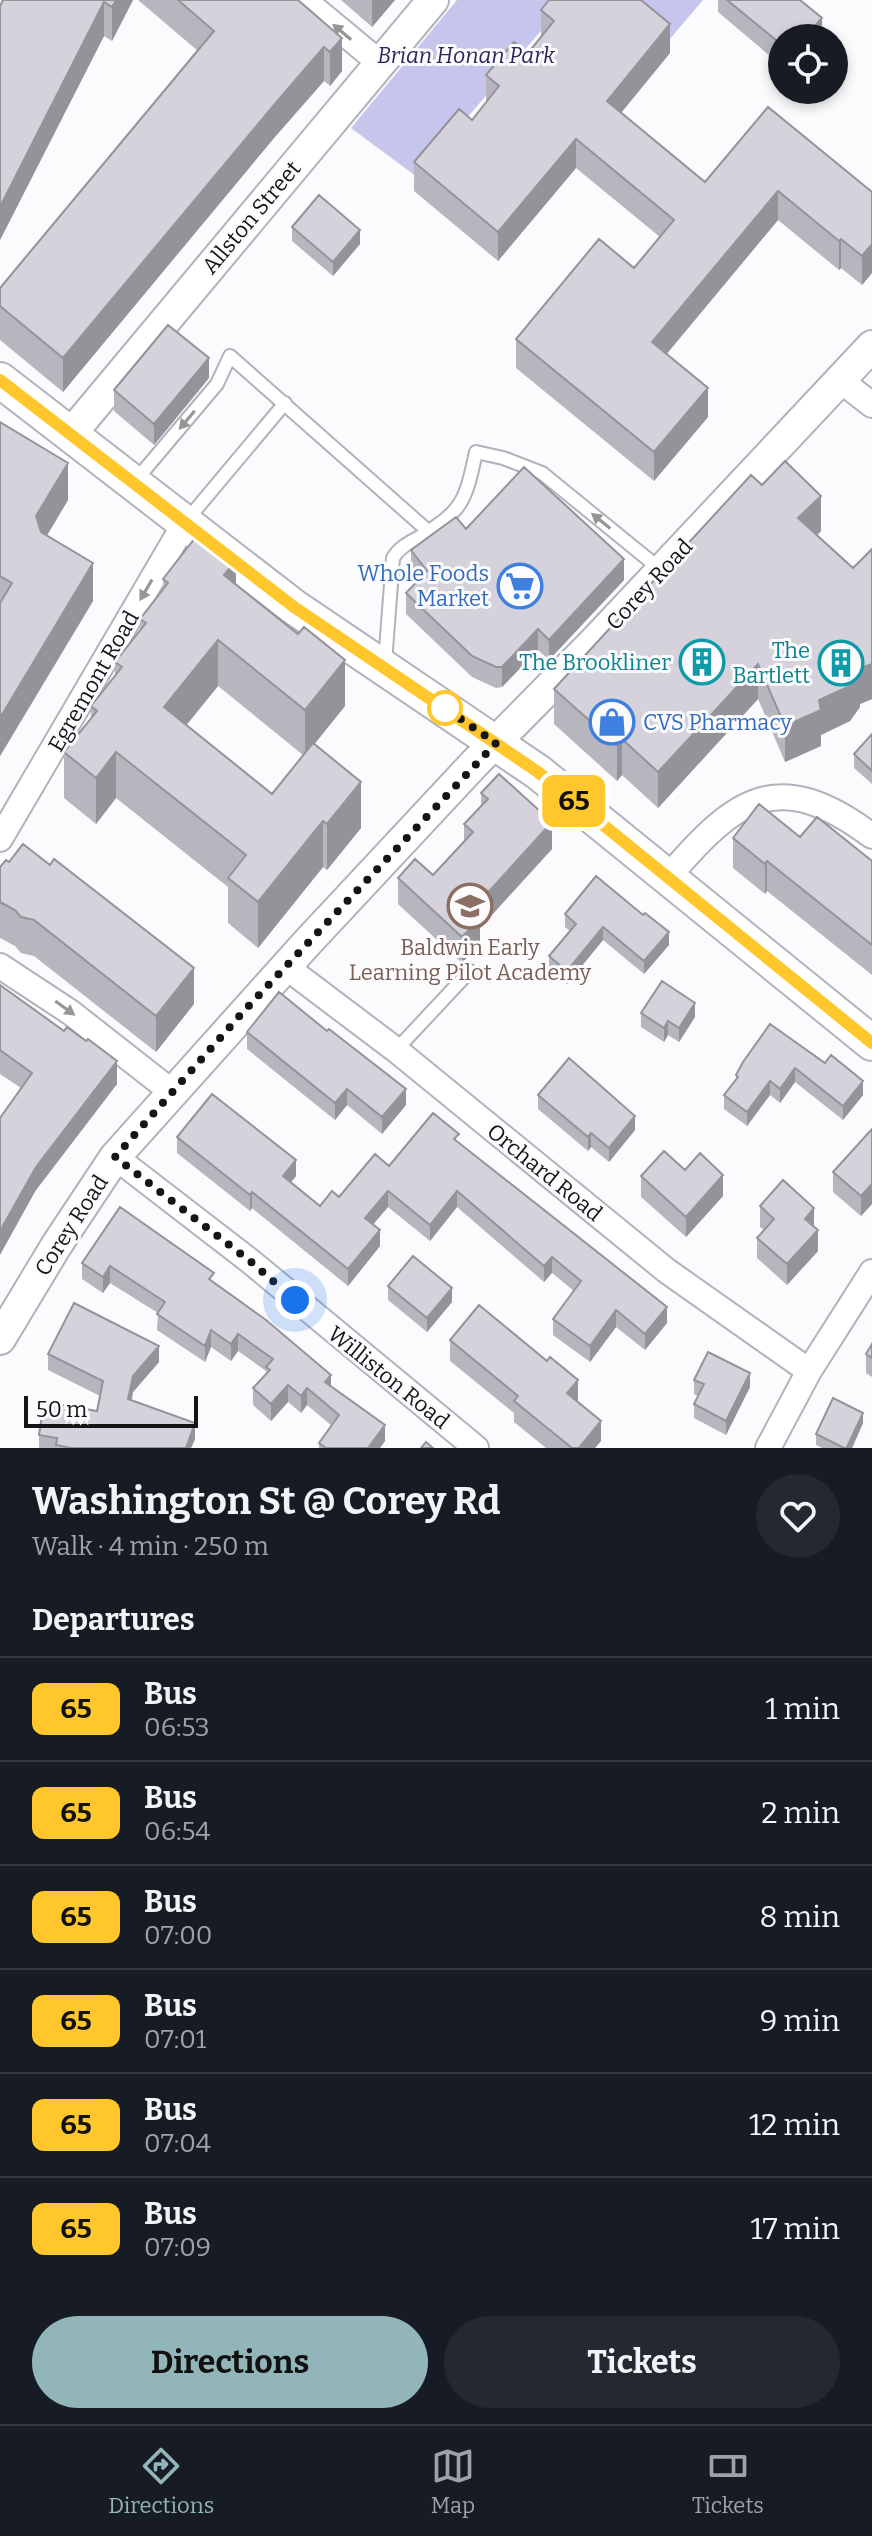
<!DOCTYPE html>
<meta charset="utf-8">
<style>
:root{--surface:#171b24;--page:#242831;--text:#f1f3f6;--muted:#9ea1a6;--line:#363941;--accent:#92b5ba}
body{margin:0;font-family:Bitter,serif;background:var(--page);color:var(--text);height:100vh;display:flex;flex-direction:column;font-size:30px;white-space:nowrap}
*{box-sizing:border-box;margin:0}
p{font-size:26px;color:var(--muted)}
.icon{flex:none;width:44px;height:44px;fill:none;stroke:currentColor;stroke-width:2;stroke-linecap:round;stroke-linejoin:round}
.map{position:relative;height:1448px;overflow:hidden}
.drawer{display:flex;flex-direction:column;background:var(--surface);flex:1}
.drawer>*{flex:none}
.badge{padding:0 16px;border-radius:12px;font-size:28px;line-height:52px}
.fabs{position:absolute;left:768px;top:24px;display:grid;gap:16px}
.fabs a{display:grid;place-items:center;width:80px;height:80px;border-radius:50%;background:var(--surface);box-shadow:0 4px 12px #0003;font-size:40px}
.scale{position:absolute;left:24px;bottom:20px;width:174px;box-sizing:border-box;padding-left:8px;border:4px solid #151518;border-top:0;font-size:22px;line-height:28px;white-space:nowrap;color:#151518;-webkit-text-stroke:6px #fbfbfd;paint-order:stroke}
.you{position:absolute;width:40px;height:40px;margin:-20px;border:6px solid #fff;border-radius:50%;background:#1a73e8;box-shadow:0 0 0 12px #1a73e833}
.map>.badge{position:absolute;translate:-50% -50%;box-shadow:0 0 0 4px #fff}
h2{padding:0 32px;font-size:30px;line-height:72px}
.round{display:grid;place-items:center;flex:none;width:84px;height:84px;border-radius:42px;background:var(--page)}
.head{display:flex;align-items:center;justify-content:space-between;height:136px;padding:0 32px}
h1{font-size:38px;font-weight:700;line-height:60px}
.cta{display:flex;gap:16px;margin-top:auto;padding:16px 32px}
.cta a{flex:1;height:92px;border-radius:48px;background:var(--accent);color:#111;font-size:32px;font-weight:700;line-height:92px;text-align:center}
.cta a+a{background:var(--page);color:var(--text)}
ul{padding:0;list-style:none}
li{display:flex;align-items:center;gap:24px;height:104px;padding:0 32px;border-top:2px solid var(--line)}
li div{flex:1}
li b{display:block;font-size:30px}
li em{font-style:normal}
li .badge{min-width:88px;font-weight:700;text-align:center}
.tabs{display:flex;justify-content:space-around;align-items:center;height:112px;border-top:2px solid var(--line);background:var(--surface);font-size:22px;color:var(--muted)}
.tabs a{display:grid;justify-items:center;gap:4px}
.tabs .on{color:var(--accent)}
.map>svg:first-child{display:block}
</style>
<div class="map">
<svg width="872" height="1448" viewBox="0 0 872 1448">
<rect width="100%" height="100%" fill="#fbfbfd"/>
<!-- green -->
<path fill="#c6c6ec" d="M457,0H567L417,177L351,128Z
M619,0H703L669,40Z"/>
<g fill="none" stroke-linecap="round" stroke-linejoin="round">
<!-- service casing -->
<g stroke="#b1b2bc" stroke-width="16">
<path id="service" d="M136,480L217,384L230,356L428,531
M187,520L285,403
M385,663L393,558C399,548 408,543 418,538C463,510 465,503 476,452L503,458L542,473L660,569
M396,1050L470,971"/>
</g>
<!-- minor casing -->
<g stroke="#b1b2bc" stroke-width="28">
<path id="minor" d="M304,0L380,63
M840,380L872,405
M0,839L185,523
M668,877C735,799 777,765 872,836
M0,966L70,1012L172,1092
M286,967L396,1050L667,1271L809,1371
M115,1157L250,1261L476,1448
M768,1448L809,1371L872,1272"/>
</g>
<!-- tertiary casing -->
<g stroke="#b1b2bc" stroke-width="34">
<path id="tertiary" d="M70,435L433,0
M0,1339L56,1246L115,1157L306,944L474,764L597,639L872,346"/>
</g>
<!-- secondary casing -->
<g stroke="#b1b2bc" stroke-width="38">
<path id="secondary" d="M0,380L294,607L538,772L872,1043"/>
</g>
<!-- service -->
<use href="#service" stroke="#fff" stroke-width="12"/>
<!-- minor -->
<use href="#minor" stroke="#fff" stroke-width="24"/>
<!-- tertiary -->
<use href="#tertiary" stroke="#fff" stroke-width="30"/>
<!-- secondary -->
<use href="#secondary" stroke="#fff" stroke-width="34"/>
</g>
<!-- wall -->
<path fill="#b7b5bd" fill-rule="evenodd" d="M3,0H133L112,41L104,36L0,240V6Z
M138,0H298L342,71L330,86L324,81L274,138L63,392L0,340V288L198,51Z
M341,0H395L372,27Z
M718,0H800L822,38H782V66L718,12Z
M541,10L670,53L621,113L705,182L872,192V273L862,285L841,268L839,270L778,220L667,354L708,417L654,481L516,368V339L634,268L660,237L576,168L498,261L414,191V162L472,120L486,102V75L528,53L541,37Z
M292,227L360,244L333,276L292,241Z
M209,378L154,445L114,411V390Z
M0,422L68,500L47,535L93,601L0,756Z
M762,485L821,531L817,535L853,568L872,549V699L860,704V707L850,721L821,735V746L785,762L758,699L658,808L622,775L617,781L554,724V689Z
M466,529L624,580L549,660L538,650L502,687L496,688L472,677L406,614V593L418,580L411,571V550Z
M163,579L236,584L345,706L314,744L361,828L327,870L323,867L258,948L228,923V887L116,798L96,824L64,798V752L91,718V706L115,676V662L140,631V619L163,590ZM218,686L303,755L272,794L186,725Z
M872,734V784L854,768V754Z
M481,793L552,849L480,928V944L462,963L398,904V878L433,875L464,841V824L481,806Z
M800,837L872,861V975L767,891L765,894L733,868V838Z
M0,867L194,1004L156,1052L34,956L21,953L15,946L0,938Z
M565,914L669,945L644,974L603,940L567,984L549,969V956L570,931L565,927Z
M0,985L117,1084L36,1190L21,1088L0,1074Z
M641,1013L695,1017L679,1042L668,1035L664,1042L641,1027Z
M770,1024L863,1095L843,1120L795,1082L780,1103L770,1095L747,1126L724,1109V1095L736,1080V1075Z
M327,1031L406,1105L382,1134L347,1105L335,1120L247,1049V1032Z
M538,1095L635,1130L609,1162L591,1147L588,1151L538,1109Z
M872,1129V1204L861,1216L833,1192V1172Z
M177,1137L296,1176L291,1182L320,1206L339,1197L389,1166L459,1143L667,1323L645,1350L616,1327L590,1362L553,1335V1319L574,1291L552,1273L544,1282L457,1207L430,1241L388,1207L373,1224L380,1246L348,1286L252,1208L250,1211L177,1153Z
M685,1170L723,1196L686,1237L641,1197V1176Z
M760,1206L814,1227L818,1251L787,1285L757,1258V1238L764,1230L760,1227Z
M82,1263L214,1283L331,1386L385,1441L380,1448H319V1443L332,1426L307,1405L301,1413L288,1402L271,1421L253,1405V1388L266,1373V1371L238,1351L231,1361L211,1347L205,1362L157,1330L158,1313L110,1283L103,1293L82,1279Z
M388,1286L452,1302L427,1332L388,1300Z
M450,1340L578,1400V1402L601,1441L595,1448H546L514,1422V1413L450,1361Z
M872,1344V1377L866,1373V1354Z
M48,1354L159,1362L133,1392L132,1400L195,1439L191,1448H39V1435L97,1411L100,1396L48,1370Z
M694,1380L750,1387L726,1435L694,1418V1404L698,1396L694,1394Z
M863,1423L852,1448H822L816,1445V1434Z"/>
<!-- shaded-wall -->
<path fill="#95939a" d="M116,0H133L112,41V7Z
M372,0H395L372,27Z
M104,2V36L0,240V207Z
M822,18V38H805Z
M670,24V53L607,130V101Z
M342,38V71L330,86V52Z
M324,47V81L274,138L63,392V358L274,105Z
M576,139V168L498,261V232Z
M778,191V220L652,371V342Z
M360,230V244L333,276V262Z
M841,239V268L839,270V241Z
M872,244V273L862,285V256Z
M209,358V378L154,445V424Z
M708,388V417L654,481V452Z
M68,463V500L36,554V516Z
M821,496V531L798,554V518Z
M624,559V580L549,660V640Z
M236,560V606L224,575Z
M93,563V601L0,756V718Z
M538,629V650L502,687V667Z
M218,640V686L164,753V707Z
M345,660V706L305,756V710Z
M758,664V699L658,808V772Z
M872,664V699L860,704V707L850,721L821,735V746L785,762V726L858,669Z
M622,739V775L617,781V745Z
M116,752V798L96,824V778Z
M361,782V828L327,870V824Z
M323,821V867L258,948V902Z
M552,822V849L480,928V944L462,963V937L472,910Z
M767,861V891L765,894V864Z
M603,927V940L567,984V971Z
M669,932V945L644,974V961Z
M194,968V1004L156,1052V1016Z
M695,1003V1017L679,1042V1028Z
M668,1021V1035L664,1042V1028Z
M117,1061V1084L36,1190L0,1255V1231L36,1167Z
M795,1068V1082L780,1103V1089Z
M770,1081V1095L747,1126V1112Z
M863,1081V1095L843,1120V1106Z
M347,1089V1105L335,1120V1103Z
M406,1089V1105L382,1134V1117Z
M635,1116V1130L609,1162V1148Z
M591,1133V1147L588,1151V1137Z
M296,1160V1176L283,1192V1176Z
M723,1175V1196L686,1237V1217Z
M872,1184V1204L861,1216V1196Z
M388,1191V1207L365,1234V1218Z
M457,1191V1207L430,1241V1225Z
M252,1192V1208L250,1211V1195Z
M814,1208V1229L805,1219Z
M380,1230V1246L348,1286V1269Z
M818,1230V1251L787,1285V1264Z
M552,1257V1273L544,1282V1266Z
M110,1266V1283L103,1293V1277Z
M452,1288V1302L427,1332V1318Z
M667,1307V1323L645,1350V1334Z
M616,1310V1327L590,1362V1346Z
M211,1330V1347L205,1362V1346Z
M238,1334V1351L231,1361V1344Z
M159,1346V1362L133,1392L128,1415V1399L133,1376Z
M750,1373V1387L726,1435V1421Z
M331,1375V1391L325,1382Z
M578,1380V1400L567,1414V1393Z
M288,1385V1402L271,1421V1404Z
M307,1388V1405L301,1413V1396Z
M863,1413V1423L852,1448H847Z
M601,1421V1441L595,1448H579Z
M195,1423V1439L191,1448H186Z
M385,1425V1441L380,1448H368Z"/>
<!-- building -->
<path fill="#d5d2dc" stroke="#95939a" stroke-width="2" d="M3,0H116L112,7L104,2L0,207V6Z
M178,0H298L342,38L330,52L324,47L274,105L63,358L0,306V288L214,31Z
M549,0H641L670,24L607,101L705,182L768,107L872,192V244L862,256L841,239L839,241L778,191L652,342L708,388L654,452L516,339L599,239L634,268L674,220L576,139L498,232L414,162L459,109L472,120L499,86L486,75L514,42L528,53L554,21L541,10Z
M727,0H800L822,18L805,38H782V45Z
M319,195L360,230L333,262L292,227Z
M168,325L209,358L154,424L114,390Z
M0,422L68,463L36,516L41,532L93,563L0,718V603L12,583L0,576Z
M785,461L821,496L798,518L853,568L872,549V664L858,669L860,671L850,686L819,700L821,710L785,726L758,664L658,772L622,739L617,745L554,689L751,475L762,485Z
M524,467L624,559L549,640L538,629L502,667H496L472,656L406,593L427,571L411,550L456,517L466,529Z
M195,538L204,545L209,539L236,560L224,575L298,634L304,627L345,660L305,710L218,640L164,707L272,794L313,743L361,782L327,824L323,821L258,902L228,878L246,855L116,752L96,778L64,752L97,711L91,706L122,667L115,662L146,623L140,619L168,583L163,579Z
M872,734V771L854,754Z
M499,774L552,822L472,910L480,918L462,937L398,878L415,859L433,875L473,832L464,824L488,799L481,793Z
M759,804L800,837L817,817L872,861V945L767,861L765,864L733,838Z
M23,844L50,865L54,859L194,968L156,1016L34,920L21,917L15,910L0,902V867L6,860L9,862Z
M596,876L643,915L645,913L669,932L644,961L603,927L567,971L549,956L576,924L565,914Z
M662,981L695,1003L679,1028L668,1021L664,1028L641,1013Z
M0,985L64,1031L67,1027L86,1041L88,1039L117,1061L36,1167L0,1231V1118L32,1073L0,1050Z
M279,992L327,1031L329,1029L406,1089L382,1117L347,1089L335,1103L247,1032Z
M770,1024L825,1063L831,1055L863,1081L843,1106L795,1068L780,1089L770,1081L747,1112L724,1095L738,1077L736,1075L743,1062Z
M569,1058L635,1116L609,1148L591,1133L588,1137L538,1095Z
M212,1094L296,1160L283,1176L320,1206L332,1191L339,1197L375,1154L389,1166L433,1113L459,1134L454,1139L667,1307L645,1334L616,1310L590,1346L553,1319L581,1281L552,1257L544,1266L457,1191L430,1225L388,1191L365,1218L380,1230L348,1269L252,1192L250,1195L177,1137Z
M872,1129V1184L861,1196L833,1172Z
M664,1151L685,1170L700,1153L723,1175L686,1217L641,1176Z
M783,1180L814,1208L805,1219L818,1230L787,1264L757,1238L774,1219L760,1206Z
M120,1207L214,1273L209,1279L266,1320L331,1375L325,1382L385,1425L368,1448H326L319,1443L339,1415L307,1388L301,1396L288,1385L271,1404L253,1388L270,1370L266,1367L273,1359L238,1334L231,1344L211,1330L205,1346L157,1314L165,1302L110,1266L103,1277L82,1263Z
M413,1256L452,1288L427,1318L388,1286Z
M74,1303L159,1346L133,1376L128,1399L195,1423L186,1448H71L56,1445L57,1438L39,1435L44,1402L97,1411L103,1381L48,1354Z
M479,1305L547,1361L550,1357L578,1380L567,1393L601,1421L579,1448H572L514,1401L518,1396L450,1340Z
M872,1344V1358L866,1354Z
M708,1352L750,1373L726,1421L694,1404L704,1384L694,1380Z
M833,1398L863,1413L847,1447L849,1448H844L816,1434Z
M426,1442L433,1448H421Z"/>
<!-- one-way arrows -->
<defs><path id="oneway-solid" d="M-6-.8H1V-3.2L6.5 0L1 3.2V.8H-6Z" transform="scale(2)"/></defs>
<g fill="#969697">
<use href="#oneway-solid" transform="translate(342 32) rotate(-140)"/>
<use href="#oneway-solid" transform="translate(187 420) rotate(130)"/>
<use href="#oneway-solid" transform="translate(601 521) rotate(-141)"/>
<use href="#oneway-solid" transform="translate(146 590) rotate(120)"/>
<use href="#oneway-solid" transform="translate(65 1008) rotate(36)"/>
</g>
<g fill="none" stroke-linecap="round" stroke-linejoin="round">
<!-- line casing -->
<g stroke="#fff" stroke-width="18">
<path id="line" d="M0,380L294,607L538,772L872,1043"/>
</g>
<!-- line -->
<use href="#line" stroke="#ffc72c" stroke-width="12"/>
<!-- walk -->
<path stroke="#151518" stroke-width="8" stroke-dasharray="0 14.4" d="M295,1300L250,1261L115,1157L243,1012L496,743L443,707L445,708"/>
</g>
<!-- icons -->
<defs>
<g id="supermarket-ring" transform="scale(2.3)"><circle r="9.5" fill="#fbfbfd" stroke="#3f7fe0" stroke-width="1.5"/><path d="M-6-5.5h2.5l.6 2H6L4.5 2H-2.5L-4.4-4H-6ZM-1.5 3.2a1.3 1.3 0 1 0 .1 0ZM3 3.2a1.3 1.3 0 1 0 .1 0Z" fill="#3f7fe0"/></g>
<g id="building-ring" transform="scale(2.3)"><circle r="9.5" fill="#fbfbfd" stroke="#0f9aa8" stroke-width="1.5"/><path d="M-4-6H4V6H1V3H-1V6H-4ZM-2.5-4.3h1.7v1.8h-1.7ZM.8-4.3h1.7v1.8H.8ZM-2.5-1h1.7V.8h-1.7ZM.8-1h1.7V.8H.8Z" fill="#0f9aa8"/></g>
<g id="shop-ring" transform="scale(2.3)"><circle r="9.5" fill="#fbfbfd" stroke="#3f7fe0" stroke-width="1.5"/><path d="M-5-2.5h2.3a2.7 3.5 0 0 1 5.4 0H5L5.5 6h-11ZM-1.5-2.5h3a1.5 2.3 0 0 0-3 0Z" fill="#3f7fe0"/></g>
<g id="school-ring" transform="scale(2.3)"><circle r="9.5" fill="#fbfbfd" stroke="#8d6e63" stroke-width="1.5"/><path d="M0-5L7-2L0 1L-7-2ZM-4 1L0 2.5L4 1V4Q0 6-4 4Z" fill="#8d6e63"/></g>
</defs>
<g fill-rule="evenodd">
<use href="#supermarket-ring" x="520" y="586"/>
<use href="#building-ring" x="702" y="662"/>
<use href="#building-ring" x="841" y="663"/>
<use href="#shop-ring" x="612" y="722"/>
<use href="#school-ring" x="470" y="906"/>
</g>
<!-- markers -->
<circle fill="#fff" stroke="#ffc72c" stroke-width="4" cx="445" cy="708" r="16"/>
<g text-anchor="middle" stroke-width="6" stroke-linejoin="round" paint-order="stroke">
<!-- park labels -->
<g font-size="22" font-style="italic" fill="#2d265c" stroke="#fbfbfd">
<text x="466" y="63">Brian Honan Park</text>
</g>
<!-- street labels -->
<g font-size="22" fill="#151518" stroke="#fbfbfd">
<text transform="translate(251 217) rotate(-50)" y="8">Allston Street</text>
<text transform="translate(649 584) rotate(-47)" y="8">Corey Road</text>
<text transform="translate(93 681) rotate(-60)" y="8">Egremont Road</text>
<text transform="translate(545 1172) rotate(39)" y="8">Orchard Road</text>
<text transform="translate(71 1225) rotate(-57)" y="8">Corey Road</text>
<text transform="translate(389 1377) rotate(39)" y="8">Williston Road</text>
</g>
<!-- shop labels -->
<g font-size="22" fill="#366cbe" stroke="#fbfbfd" text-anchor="end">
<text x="489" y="581">Whole Foods<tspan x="489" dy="25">Market</tspan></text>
<text x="643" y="730" text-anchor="start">CVS Pharmacy</text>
</g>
<!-- culture labels -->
<g font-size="22" fill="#0d838f" stroke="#fbfbfd" text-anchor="end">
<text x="810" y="658">The<tspan x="810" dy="25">Bartlett</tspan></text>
<text x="671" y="670">The Brookliner</text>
</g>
<!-- education labels -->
<g font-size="22" fill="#785e54" stroke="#fbfbfd">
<text x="470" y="955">Baldwin Early<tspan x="470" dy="25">Learning Pilot Academy</tspan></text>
</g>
</g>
</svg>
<div class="fabs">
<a><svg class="icon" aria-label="locate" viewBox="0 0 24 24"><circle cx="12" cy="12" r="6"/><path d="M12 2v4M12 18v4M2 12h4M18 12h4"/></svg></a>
</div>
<div class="scale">50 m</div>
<div class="you" style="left:295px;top:1300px"></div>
<b class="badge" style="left:574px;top:801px;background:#ffc72c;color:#111">65</b>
</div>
<section class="drawer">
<div class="head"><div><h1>Washington St @ Corey Rd</h1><p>Walk · 4 min · 250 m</p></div><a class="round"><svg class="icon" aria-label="heart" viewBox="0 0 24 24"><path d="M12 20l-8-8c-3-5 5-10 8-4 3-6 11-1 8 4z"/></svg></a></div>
<h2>Departures</h2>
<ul>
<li><span class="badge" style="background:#ffc72c;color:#111">65</span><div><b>Bus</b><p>06:53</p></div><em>1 min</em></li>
<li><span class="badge" style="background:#ffc72c;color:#111">65</span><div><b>Bus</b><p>06:54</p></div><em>2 min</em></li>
<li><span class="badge" style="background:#ffc72c;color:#111">65</span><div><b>Bus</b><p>07:00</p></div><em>8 min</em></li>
<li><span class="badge" style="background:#ffc72c;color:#111">65</span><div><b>Bus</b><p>07:01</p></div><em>9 min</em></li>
<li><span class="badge" style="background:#ffc72c;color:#111">65</span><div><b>Bus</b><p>07:04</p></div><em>12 min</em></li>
<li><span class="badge" style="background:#ffc72c;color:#111">65</span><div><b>Bus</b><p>07:09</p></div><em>17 min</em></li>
</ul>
<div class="cta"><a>Directions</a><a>Tickets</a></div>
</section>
<nav class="tabs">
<a class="on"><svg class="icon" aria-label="directions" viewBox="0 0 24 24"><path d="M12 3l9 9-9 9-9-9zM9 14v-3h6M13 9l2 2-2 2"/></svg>Directions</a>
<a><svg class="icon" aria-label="map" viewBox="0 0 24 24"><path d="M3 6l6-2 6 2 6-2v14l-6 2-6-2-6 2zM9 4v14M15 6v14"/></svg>Map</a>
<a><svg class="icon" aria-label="tickets" viewBox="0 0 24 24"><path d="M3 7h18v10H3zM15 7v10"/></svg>Tickets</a>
</nav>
